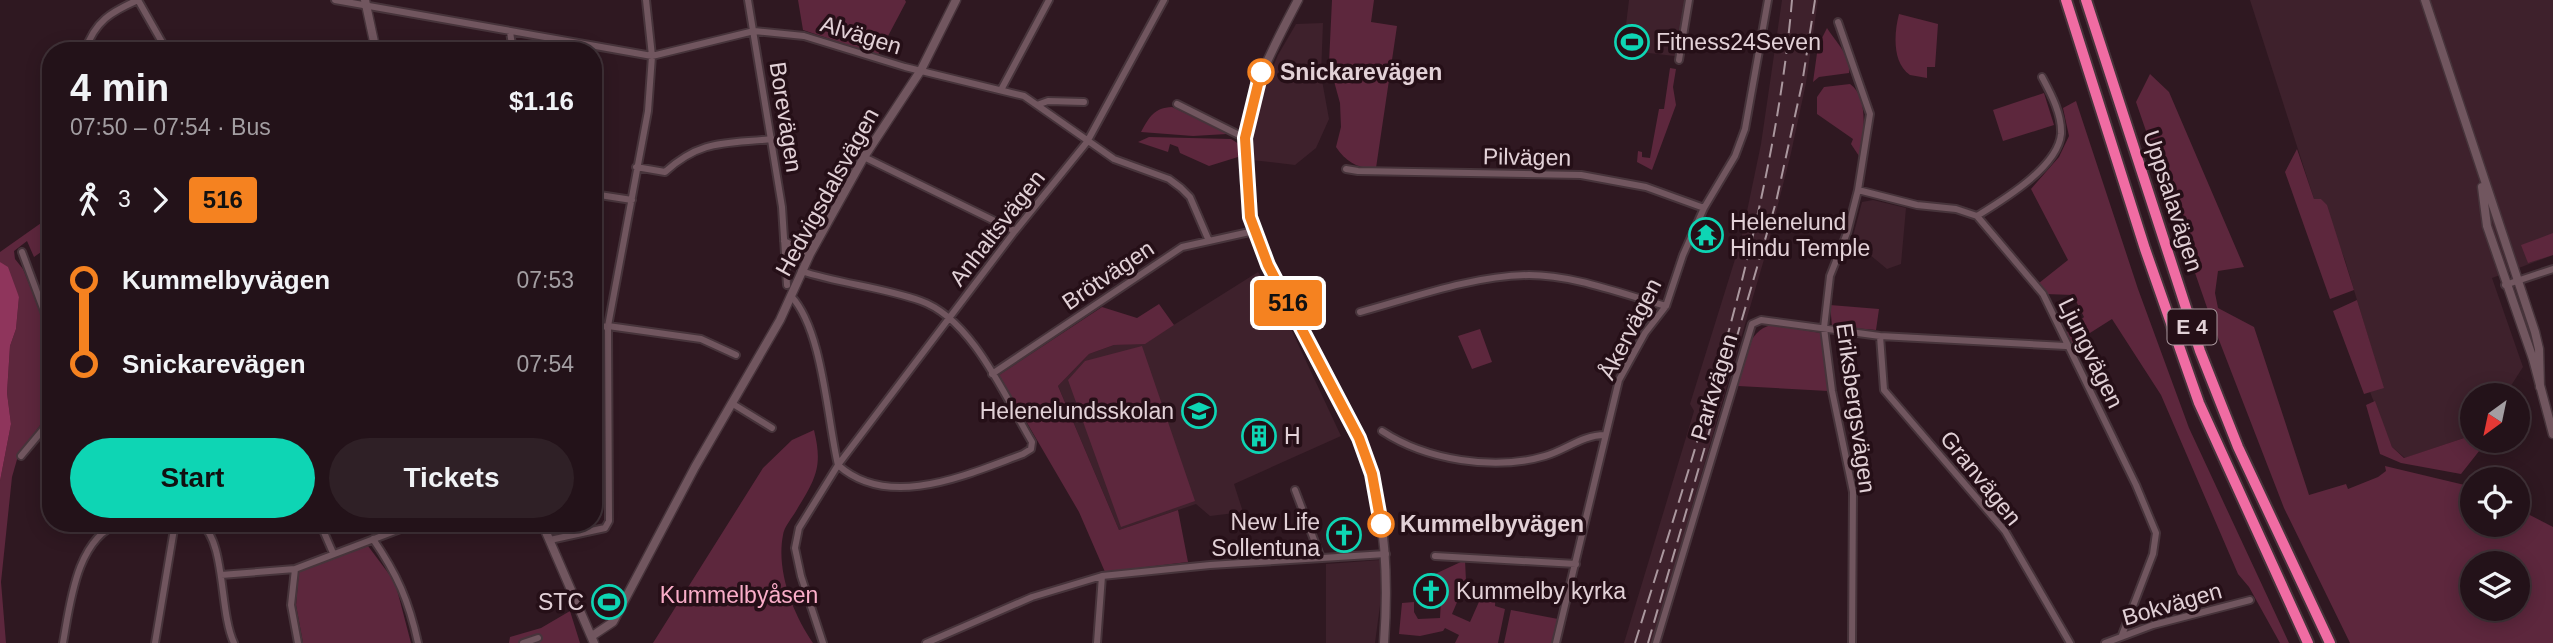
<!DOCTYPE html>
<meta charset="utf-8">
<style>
:root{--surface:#231219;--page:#2f2026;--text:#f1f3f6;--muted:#a39ea2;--line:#403238;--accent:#0ed5b4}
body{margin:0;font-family:Helvetica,sans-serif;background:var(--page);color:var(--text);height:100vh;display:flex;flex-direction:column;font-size:26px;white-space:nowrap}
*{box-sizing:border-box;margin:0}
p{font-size:23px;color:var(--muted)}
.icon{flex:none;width:38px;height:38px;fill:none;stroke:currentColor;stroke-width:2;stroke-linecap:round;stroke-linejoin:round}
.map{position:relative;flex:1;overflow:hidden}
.sheet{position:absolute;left:42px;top:42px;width:560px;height:490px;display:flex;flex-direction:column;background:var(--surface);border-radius:28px;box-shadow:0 4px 18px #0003,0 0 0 2px var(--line)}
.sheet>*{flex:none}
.badge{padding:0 14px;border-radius:5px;font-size:24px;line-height:46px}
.needle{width:46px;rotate:213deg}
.fabs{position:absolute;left:2460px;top:383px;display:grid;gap:14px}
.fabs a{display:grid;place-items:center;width:70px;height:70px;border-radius:50%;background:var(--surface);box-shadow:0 4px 18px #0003,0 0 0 2px var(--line);font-size:35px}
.map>.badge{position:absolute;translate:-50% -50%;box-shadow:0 0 0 4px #fff}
.legs{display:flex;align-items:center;gap:10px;height:77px;padding:0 28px;font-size:23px}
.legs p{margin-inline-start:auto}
.overview{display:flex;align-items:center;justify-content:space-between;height:119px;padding:0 28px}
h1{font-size:38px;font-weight:700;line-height:52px}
.action{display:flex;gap:14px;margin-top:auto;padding:14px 28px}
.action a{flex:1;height:80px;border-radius:42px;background:var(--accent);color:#111;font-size:28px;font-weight:700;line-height:80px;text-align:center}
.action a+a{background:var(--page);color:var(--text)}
ul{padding:0 28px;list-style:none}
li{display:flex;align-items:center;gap:24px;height:84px;font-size:26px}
li i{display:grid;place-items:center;width:10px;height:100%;margin:0 9px;background:currentColor}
li i::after{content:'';width:18px;height:18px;margin:-9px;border:5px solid;border-radius:50%;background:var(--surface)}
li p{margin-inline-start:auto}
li:first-child i{background:linear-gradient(#0000 50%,currentColor 0)}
li:last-child i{background:linear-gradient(currentColor 50%,#0000 0)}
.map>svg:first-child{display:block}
</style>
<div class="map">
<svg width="2553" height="643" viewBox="0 0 2553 643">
<rect width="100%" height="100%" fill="#2f1821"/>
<!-- built -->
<path fill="#3e212c" d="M1629,0H1692L1683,57L1623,50Z
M1782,0H1818L1806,83L1791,153L1765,256L1652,643H1624L1694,411L1690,404L1741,240L1761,144Z
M2250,0H2553V255L2492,278L2523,367L2505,395L2473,396V435L2405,458L2392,447L2370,392L2383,387L2345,260L2321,199H2314Z
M1323,23L1321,75L1329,119L1316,148L1295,165L1252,160L1253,133L1262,93L1278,55L1296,24Z
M1873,200L1906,208L1901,264L1887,269L1852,240L1862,202Z
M1258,272L1277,299L1341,436L1234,484L1243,512L1210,516L1196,504L1119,530L1058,386L1089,354L1114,345L1145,343Z
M1380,560L1381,598L1375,643H1326V564Z"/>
<!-- green -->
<path fill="#5d273d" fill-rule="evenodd" d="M798,0H905L906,2L878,55L803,30Z
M1332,0H1374L1371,22L1397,26L1376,168C1358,169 1346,162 1336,147L1341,127L1340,103L1329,63Z
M1899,14L1938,24L1935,67H1927V78L1910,75C1892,63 1894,33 1899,14Z
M1827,28C1836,42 1851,56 1849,73L1819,77L1813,82L1818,46Z
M1670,68L1676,69L1673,87L1676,105L1652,170L1637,162L1638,151L1642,152V157L1650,158L1659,109H1664Z
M2150,74L2169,92L2244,267L2218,271L2215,293L2218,308L2254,327L2309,495L2346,484L2348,489L2378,477L2386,471L2385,466L2473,487V525H2518V509L2553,527V643H2350L2284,508L2212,322L2136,102ZM2473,564H2518V609H2473Z
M1850,84C1873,100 1861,150 1857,173L1859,156L1851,144L1853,139L1817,114V97L1824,87Z
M2044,93L2054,125L2003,141L1993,110Z
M2076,101L2138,289L2189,428L2289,643H2280L2249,587L2238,574L2161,395L2112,319L2071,345L2066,333L2084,317L2073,295L2045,294L2039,283L2068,260L2031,189L2059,157L2069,136L2063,108Z
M1172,107L1227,132V134L1193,136L1141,132C1150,116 1154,108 1172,107Z
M1149,137L1231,139L1239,144L1238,157L1209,166L1180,153L1178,147L1170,144L1168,152L1138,142Z
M2297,149L2314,199H2321L2327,205L2354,290L2330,299L2285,172Z
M51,216V245L34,257L27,241L14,251L15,259L23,269L42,316L51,347V410L18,456L12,477L1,582L6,643H0V481L11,424L7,393L10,346L16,329L19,297L0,262V252Z
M2553,233V255L2528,263L2521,245Z
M2357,300L2384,388L2364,394L2333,311Z
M1159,304L1174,325L1145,344L1114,345L1089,354L1058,386L1119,530L1178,510L1188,562L1105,572L1079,512L999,375L1102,307L1137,318Z
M1830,305L1879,309L1876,330L1832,326Z
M1772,325L1821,333L1828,391L1738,386C1744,363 1746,330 1772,325Z
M1480,329L1492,362L1472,369L1458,336Z
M1142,346L1195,501L1121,527L1068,380L1085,361Z
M2375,401L2392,447L2404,458L2473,435V441H2487L2461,474L2401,463L2380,454L2366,405Z
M814,430C823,467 816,478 796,511C792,518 784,527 783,535C776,571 793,614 813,643H653L763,468L792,440Z
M368,546L395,582L411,643H303L296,605L299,572Z
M1465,560L1466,581L1452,614L1470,622L1486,586H1496L1495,606L1505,609L1498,643H1455L1459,635L1445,628L1443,631L1420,636L1399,634L1402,603L1414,602V612L1418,619L1440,618L1442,582H1436L1435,574Z
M1511,610L1558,619L1552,643H1504Z
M570,611L580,643H509L510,637L541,628Z"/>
<!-- water -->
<path fill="#8f355c" d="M0,262L8,267L19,297L16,329L10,346L7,393L11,424L0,481Z"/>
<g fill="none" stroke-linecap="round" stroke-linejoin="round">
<!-- minor casing -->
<g stroke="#47343b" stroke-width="10">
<path id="minor" d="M138,0L167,51
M335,0L652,56L754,31L804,36L905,67L1024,96L1114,159L1169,179L1181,188L1190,197L1209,241
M748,0L782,207L787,285
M1838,22L1870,114L1858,190L1847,233L1830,276L1824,328L1832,391L1853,492L1852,643
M510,32L513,51
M85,51C95,21 111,12 138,0
M1679,60L1689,0
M1001,90L1049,0
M1177,104L1245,138
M1037,105L1048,101L1084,102
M864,157L1015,231
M636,167L665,172C701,139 726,144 772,139
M1346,169L1358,171L1581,175L1646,187L1704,208
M1858,190L1917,205L1956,209L1977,216L2043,294L2136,485L2156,533L2153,554L2122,635
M593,194L632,200
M1977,216C2003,200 2058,167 2061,134C2062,114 2051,94 2042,77
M784,241L810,254
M22,252L51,330
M801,271C841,284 882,287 921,301C972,319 1005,397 1032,442L1031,449L1023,454C968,474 889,511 838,465
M2505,285L2553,269
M791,296C823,330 827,419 838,465
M1360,312C1415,297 1471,276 1529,275C1574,275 1622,294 1666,306
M593,328L608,326L701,339L736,355
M1880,336L1884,390L2005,531L2070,643
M992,374L1182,247L1254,231
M733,404L772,428
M1382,431C1426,460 1494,471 1545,456C1566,450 1582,435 1605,435
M21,456L51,420
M1295,490L1321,558
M200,523C226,540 219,612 234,643
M320,523L333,553
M373,539C397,574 409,601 418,643
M550,540L605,528L609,521L608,326L648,111L652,56L646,0
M1435,556L1576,564
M295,569L291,605L298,643
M221,575L295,569L416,523
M63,643C70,605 76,538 120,523
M155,643L175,523
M523,643L538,638
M823,643L801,576L795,548L799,528L838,465L1015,231L1087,142L1164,0
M926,643L1032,597L1102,576L1210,565L1386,554
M1097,643L1102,576
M1556,643L1619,380L1645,333L1666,306L1683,255L1704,208L1735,156L1745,129L1768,0
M1656,643L1752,324L1761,320L1880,336L2066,346
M2105,643L2153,625L2250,600"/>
</g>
<!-- tertiary casing -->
<g stroke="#47343b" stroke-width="11">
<path id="tertiary" d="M365,0L376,51
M1298,0C1275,44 1251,87 1245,137C1232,251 1319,341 1360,440C1386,504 1389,575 1384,643
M2425,0L2535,332L2539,349L2540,387
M2482,187L2487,226L2533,359L2553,434
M542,523L594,643
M592,636L613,622L695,467L780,320L810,254L864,157L921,70L956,0"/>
</g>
<!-- motorway casing -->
<g stroke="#47343b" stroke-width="14">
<path id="motorway" d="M2066,0L2145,249L2199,403L2308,643
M2086,0L2200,351L2238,447L2330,643"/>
</g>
<!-- minor -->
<use href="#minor" stroke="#71565f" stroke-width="6"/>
<!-- tertiary -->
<use href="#tertiary" stroke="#71565f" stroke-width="8"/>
<!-- motorway -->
<use href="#motorway" stroke="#f06ca3" stroke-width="10"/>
<!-- rail -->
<path stroke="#ab989f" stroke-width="2" stroke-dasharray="14 7" stroke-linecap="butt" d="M1635,643C1698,439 1774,213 1792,0
M1648,643L1776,202L1802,84L1815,0"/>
</g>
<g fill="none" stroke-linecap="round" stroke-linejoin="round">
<!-- line-1 casing -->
<g stroke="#fff" stroke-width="16">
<path id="line-1" d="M1261,72L1245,138L1250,217L1268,265L1359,438L1372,474L1381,524"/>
</g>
<!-- line-1 -->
<use href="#line-1" stroke="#f58220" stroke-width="10"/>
</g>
<!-- icons -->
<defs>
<g id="stadium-ring" transform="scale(1.75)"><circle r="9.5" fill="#250f17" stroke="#0ed5b4" stroke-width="1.5"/><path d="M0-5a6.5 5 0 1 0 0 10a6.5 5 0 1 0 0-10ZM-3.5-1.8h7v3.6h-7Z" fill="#0ed5b4"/></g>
<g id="temple-ring" transform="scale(1.75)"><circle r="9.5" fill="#250f17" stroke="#0ed5b4" stroke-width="1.5"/><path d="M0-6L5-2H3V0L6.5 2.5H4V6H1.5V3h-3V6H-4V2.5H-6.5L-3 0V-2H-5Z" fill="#0ed5b4"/></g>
<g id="school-ring" transform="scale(1.75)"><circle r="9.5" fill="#250f17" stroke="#0ed5b4" stroke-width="1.5"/><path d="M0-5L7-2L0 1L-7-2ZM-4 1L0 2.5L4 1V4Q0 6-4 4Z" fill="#0ed5b4"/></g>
<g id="building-ring" transform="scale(1.75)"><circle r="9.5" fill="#250f17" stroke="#0ed5b4" stroke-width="1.5"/><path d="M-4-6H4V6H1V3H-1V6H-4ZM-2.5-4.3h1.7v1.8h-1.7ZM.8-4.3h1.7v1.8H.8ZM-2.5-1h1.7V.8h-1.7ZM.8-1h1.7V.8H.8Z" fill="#0ed5b4"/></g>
<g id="church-ring" transform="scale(1.75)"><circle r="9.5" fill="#250f17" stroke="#0ed5b4" stroke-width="1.5"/><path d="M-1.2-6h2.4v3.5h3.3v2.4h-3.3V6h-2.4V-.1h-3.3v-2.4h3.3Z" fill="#0ed5b4"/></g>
</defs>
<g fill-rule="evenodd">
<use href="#stadium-ring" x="1632" y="42"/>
<use href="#temple-ring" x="1706" y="235"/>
<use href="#school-ring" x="1199" y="411"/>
<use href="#building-ring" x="1259" y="436"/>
<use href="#church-ring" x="1344" y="535"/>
<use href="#church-ring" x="1431" y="591"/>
<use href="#stadium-ring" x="609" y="602"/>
</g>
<!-- markers -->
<g fill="#fff" stroke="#f58220" stroke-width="3.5">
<circle cx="1261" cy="72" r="12"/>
<circle cx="1381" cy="524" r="12"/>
</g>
<g text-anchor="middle" stroke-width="7" stroke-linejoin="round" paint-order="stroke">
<!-- shield labels -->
<rect fill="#250f17" stroke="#a9979d" stroke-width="2" x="2167.5" y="309.5" width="49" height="35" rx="5"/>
<g font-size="21" font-weight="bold" fill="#e2d1d7">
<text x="2192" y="334">E 4</text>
</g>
<!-- street labels -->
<g font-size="23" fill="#e2d1d7" stroke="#250f17">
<text transform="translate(861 35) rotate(17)" y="8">Alvägen</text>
<text transform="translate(786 117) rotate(81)" y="8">Borevägen</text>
<text transform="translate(1527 157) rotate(1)" y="8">Pilvägen</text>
<text transform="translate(827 192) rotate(-61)" y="8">Hedvigsdalsvägen</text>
<text transform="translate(2173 201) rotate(72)" y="8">Uppsalavägen</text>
<text transform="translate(997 228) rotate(-52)" y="8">Anhaltsvägen</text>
<text transform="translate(1108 275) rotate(-34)" y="8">Brötvägen</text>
<text transform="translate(1630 329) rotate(-63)" y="8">Åkervägen</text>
<text transform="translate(2091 353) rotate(64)" y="8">Ljungvägen</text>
<text transform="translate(1714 387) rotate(-73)" y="8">Parkvägen</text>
<text transform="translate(1856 408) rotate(82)" y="8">Eriksbergsvägen</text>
<text transform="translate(1981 478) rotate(51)" y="8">Granvägen</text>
<text transform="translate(2172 604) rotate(-16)" y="8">Bokvägen</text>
</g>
<!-- poi labels -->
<g font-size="23" fill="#e2d1d7" stroke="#250f17" text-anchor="start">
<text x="1656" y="50">Fitness24Seven</text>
<text x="1730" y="230">Helenelund<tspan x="1730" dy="26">Hindu Temple</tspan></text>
<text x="1174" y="419" text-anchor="end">Helenelundsskolan</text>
<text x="1284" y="444">H</text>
<text x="1320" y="530" text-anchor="end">New Life<tspan x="1320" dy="26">Sollentuna</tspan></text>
<text x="1456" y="599">Kummelby kyrka</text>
<text x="584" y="610" text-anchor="end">STC</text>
</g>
<!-- stop labels -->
<g font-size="23" font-weight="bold" fill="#e2d1d7" stroke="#250f17" text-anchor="start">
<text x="1280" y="80">Snickarevägen</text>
<text x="1400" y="532">Kummelbyvägen</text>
</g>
<!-- park labels -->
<g font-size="23" fill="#faaec9" stroke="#250f17">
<text x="739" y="603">Kummelbyåsen</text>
</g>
</g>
</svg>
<div class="fabs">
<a><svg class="needle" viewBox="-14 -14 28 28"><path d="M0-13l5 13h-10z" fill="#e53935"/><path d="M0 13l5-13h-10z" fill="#a39ea2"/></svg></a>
<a><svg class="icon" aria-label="locate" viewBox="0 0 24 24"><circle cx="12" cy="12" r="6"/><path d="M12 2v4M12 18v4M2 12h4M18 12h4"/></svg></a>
<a><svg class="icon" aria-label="layers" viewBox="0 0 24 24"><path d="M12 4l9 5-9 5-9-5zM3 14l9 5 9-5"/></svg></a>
</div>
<b class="badge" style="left:1288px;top:303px;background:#f58220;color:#111">516</b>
<section class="sheet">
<div class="overview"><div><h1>4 min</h1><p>07:50 – 07:54 · Bus</p></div><b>$1.16</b></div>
<div class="legs"><svg class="icon" aria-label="walk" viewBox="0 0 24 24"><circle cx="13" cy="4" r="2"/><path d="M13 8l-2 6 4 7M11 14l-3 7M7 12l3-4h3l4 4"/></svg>3<svg class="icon" aria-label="forward" viewBox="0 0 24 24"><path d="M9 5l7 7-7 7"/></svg><b class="badge" style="background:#f58220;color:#111">516</b></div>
<ul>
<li><i style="color:#f58220"></i><b>Kummelbyvägen</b><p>07:53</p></li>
<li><i style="color:#f58220"></i><b>Snickarevägen</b><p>07:54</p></li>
</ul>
<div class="action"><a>Start</a><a>Tickets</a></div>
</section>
</div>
